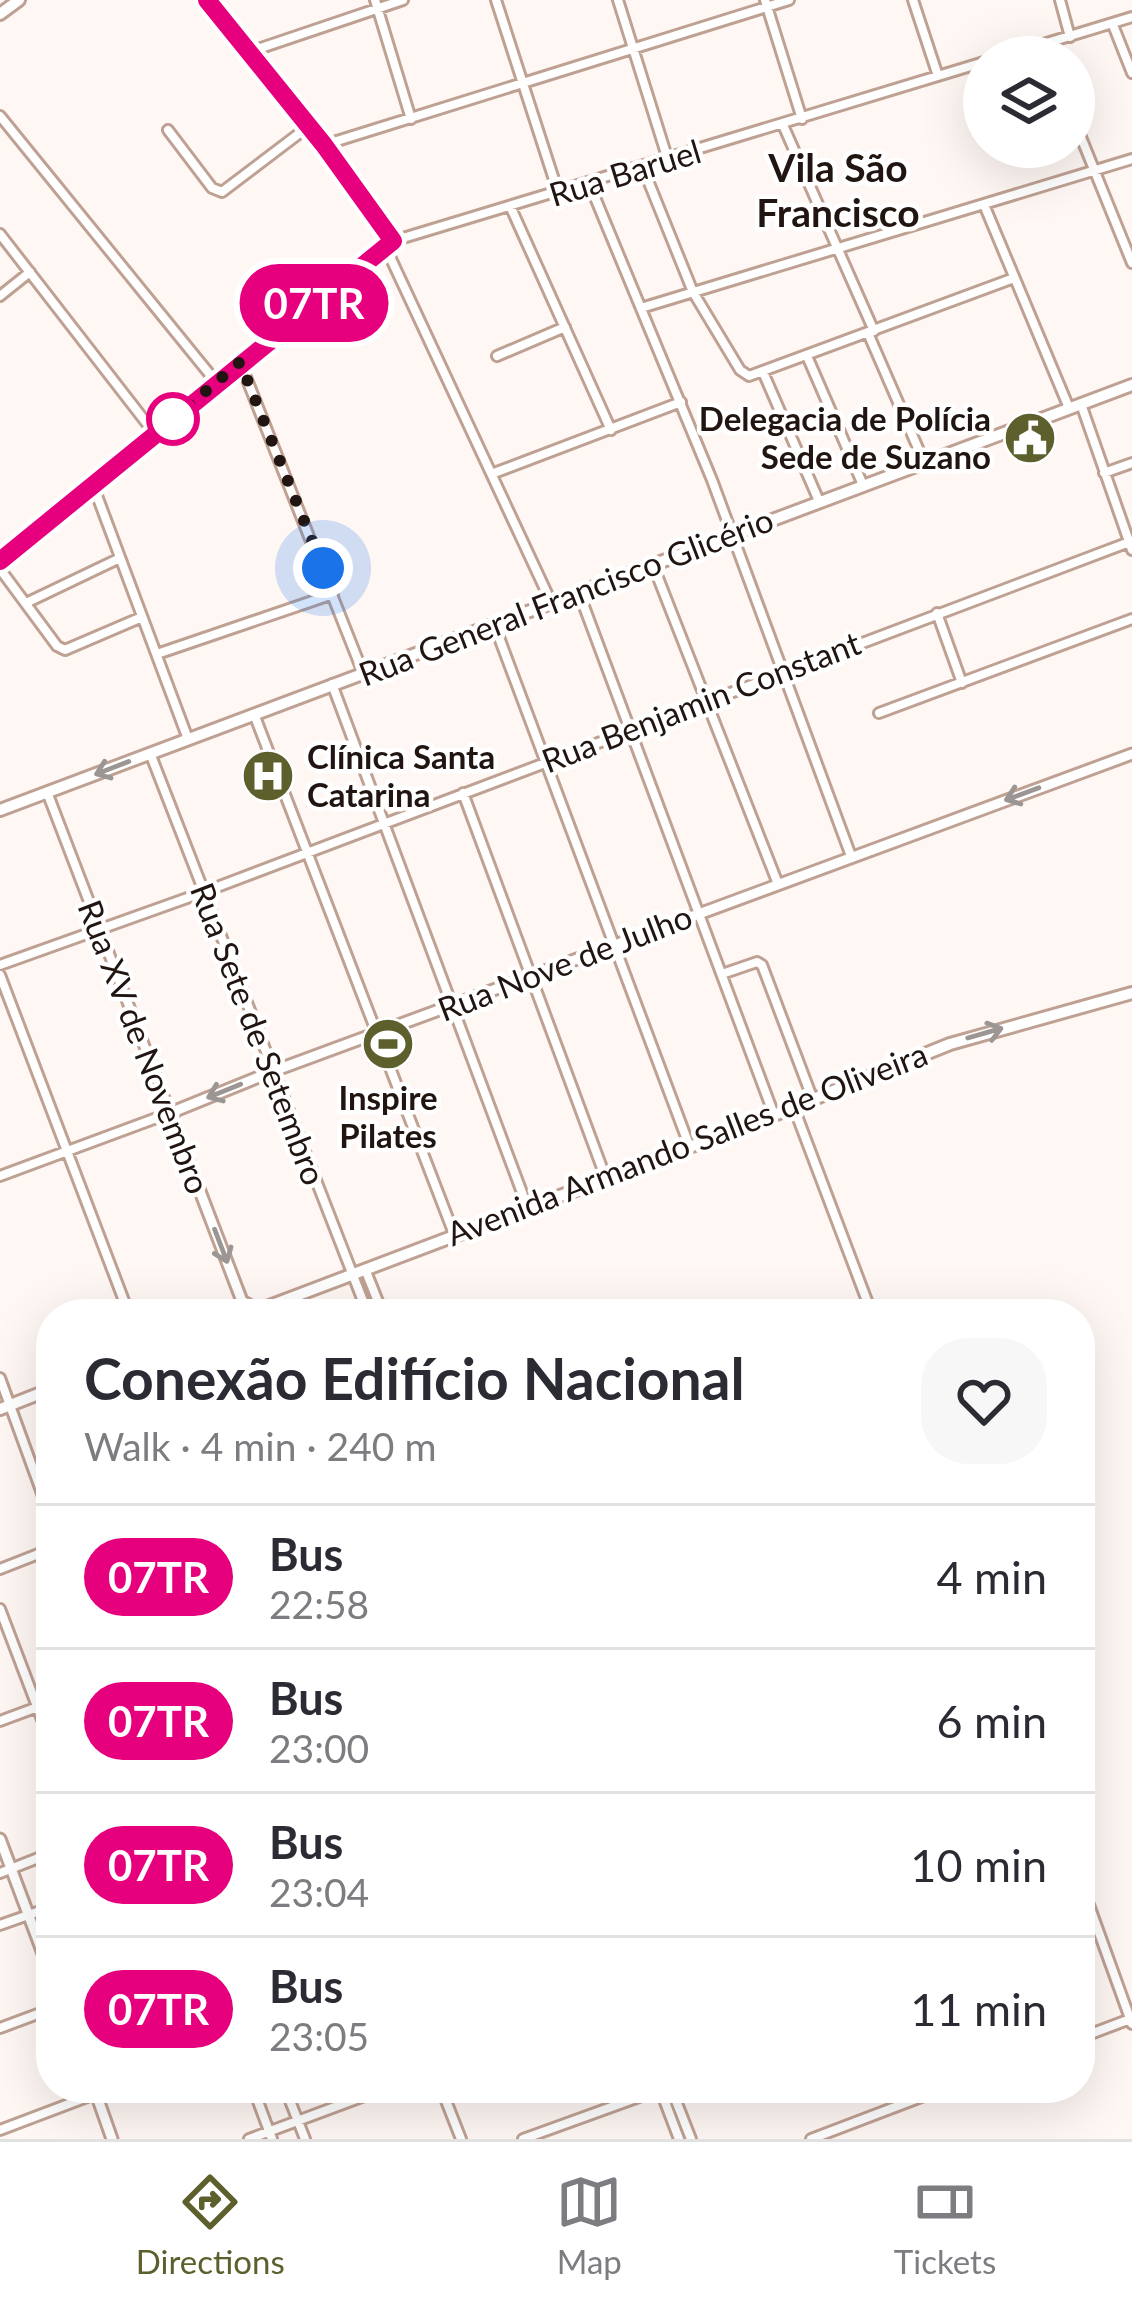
<!DOCTYPE html>
<meta charset="utf-8">
<style>
:root{--surface:#fff;--page:#f7f7f7;--text:#2b2b33;--muted:#7c7c81;--line:#e1e1e2;--accent:#5d5f2d}
body{margin:0;font-family:Lato,sans-serif;background:var(--page);color:var(--text);height:100vh;display:flex;flex-direction:column;font-size:45px;white-space:nowrap}
*{box-sizing:border-box;margin:0}
p{font-size:39px;color:var(--muted)}
.icon{flex:none;width:66px;height:66px;fill:none;stroke:currentColor;stroke-width:2;stroke-linecap:round;stroke-linejoin:round}
.map{position:relative;flex:1;overflow:hidden}
.sheet{position:absolute;left:36px;top:1299px;width:1059px;height:804px;display:flex;flex-direction:column;background:var(--surface);border-radius:48px;box-shadow:0 12px 48px #0002}
.sheet>*{flex:none}
.badge{padding:0 24px;border-radius:39px;font-size:42px;line-height:78px}
.fabs{position:absolute;left:963px;top:36px;display:grid;gap:24px}
.fabs a{display:grid;place-items:center;width:132px;height:132px;border-radius:50%;background:var(--surface);box-shadow:0 12px 48px #0002;font-size:60px}
.you{position:absolute;width:60px;height:60px;margin:-30px;border:9px solid #fff;border-radius:50%;background:#1a73e8;box-shadow:0 0 0 18px #1a73e833}
.map>.badge{position:absolute;translate:-50% -50%;box-shadow:0 0 0 6px #fff}
.round{display:grid;place-items:center;flex:none;width:126px;height:126px;border-radius:48px;background:var(--page)}
.headline{display:flex;align-items:center;justify-content:space-between;height:204px;padding:0 48px}
h1{font-size:57px;font-weight:700;line-height:90px}
ul{padding:0;list-style:none}
li{display:flex;align-items:center;gap:36px;height:144px;padding:0 48px;border-top:3px solid var(--line)}
li div{flex:1}
li b{display:block;font-size:45px}
li em{font-style:normal}
li .badge{min-width:132px;font-weight:700;text-align:center}
.menu{display:flex;justify-content:space-around;align-items:center;height:168px;border-top:3px solid var(--line);background:var(--surface);font-size:33px;color:var(--muted)}
.menu a{display:grid;justify-items:center;gap:6px}
.menu .on{color:var(--accent)}
.map>svg:first-child{display:block}
</style>
<div class="map">
<svg width="1132" height="2139" viewBox="0 0 1132 2139">
<rect width="100%" height="100%" fill="#fef7f4"/>
<g fill="none" stroke-linecap="round" stroke-linejoin="round">
<!-- minor casing -->
<g stroke="#bfa193" stroke-width="14">
<path id="minor" d="M207,0L324,145L393,240
M375,0L411,119
M496,0L558,192
M618,0L668,160
M765,0L802,119
M913,0L938,76
M1060,0L1070,37
M1113,25L1132,73
M249,52L403,0
M1001,57L1132,17
M0,116L216,382
M1074,120L1132,263
M783,125L874,331
M168,130L212,188L222,192L309,126
M324,145L789,0
M643,168L693,292L740,370L749,376L1014,278
M589,183L712,480L851,856
M985,207L1069,408
M511,208L611,430
M0,234L155,434
M385,246L551,602
M0,296L30,272
M641,308L1132,159
M868,333L924,462
M497,356L565,327
M807,356L863,485
M240,362L363,673
M763,372L819,501
M1081,404L1132,550
M494,473L681,402
M1104,473L1132,463
M93,485L188,739
M0,561L393,241L984,62
M653,565L778,884
M0,569L57,646L65,650L142,617
M579,593L774,1115
M26,603L120,558
M937,613L962,683
M494,624L689,1145
M157,654L333,594
M332,684L527,1206
M879,713L1132,619
M254,714L454,1234
M150,753L368,1314
M463,793L605,1176
M0,965L204,892L1132,541
M722,974L757,962L762,965L813,1100
M0,975L129,1314
M794,1108L872,1314
M0,1176L170,1113L47,792
M365,1269L383,1314
M0,1378L51,1518
M0,1569L51,1549
M0,1609L51,1743
M0,1721L51,1702
M0,1873L51,1853
M1080,1880L1132,2024
M0,1925L51,1907
M0,2028L51,2009
M1080,2038L1130,2019
M253,2088L272,2139
M285,2088L305,2139
M441,2088L461,2139
M671,2088L691,2139
M660,2089L679,2139
M0,2130L111,2088
M249,2139L386,2088
M523,2139L664,2088
M811,2139L945,2088"/>
</g>
<!-- tertiary casing -->
<g stroke="#bfa193" stroke-width="15">
<path id="tertiary" d="M258,1310L242,1301L170,1113L271,1072L1132,754
M0,1839L51,1975
M94,2088L112,2139"/>
</g>
<!-- secondary casing -->
<g stroke="#bfa193" stroke-width="16">
<path id="secondary" d="M0,14L19,0
M0,810L1132,385
M248,1314L774,1115L950,1044L1132,993
M0,1409L51,1389"/>
</g>
<!-- minor -->
<use href="#minor" stroke="#fff" stroke-width="8"/>
<!-- tertiary -->
<use href="#tertiary" stroke="#fff" stroke-width="9"/>
<!-- secondary -->
<use href="#secondary" stroke="#fff" stroke-width="10"/>
</g>
<!-- one-way arrows -->
<defs><path id="oneway-shaft" d="M-6 0H5M1.5-3L5.5 0L1.5 3" fill="none" stroke-width="1.6" stroke-linecap="round" stroke-linejoin="round" transform="scale(3)"/></defs>
<g stroke="#9b9693">
<use href="#oneway-shaft" transform="translate(112 768) rotate(159)"/>
<use href="#oneway-shaft" transform="translate(1022 794) rotate(160)"/>
<use href="#oneway-shaft" transform="translate(985 1033) rotate(-16)"/>
<use href="#oneway-shaft" transform="translate(224 1091) rotate(158)"/>
<use href="#oneway-shaft" transform="translate(221 1246) rotate(69)"/>
</g>
<g fill="none" stroke-linecap="round" stroke-linejoin="round">
<!-- line casing -->
<g stroke="#fff" stroke-width="27">
<path id="line" d="M0,561L393,241L324,145L207,0"/>
</g>
<!-- line -->
<use href="#line" stroke="#e6007e" stroke-width="18"/>
<!-- walk -->
<path stroke="#201510" stroke-width="12" stroke-dasharray="0 21.6" d="M173,419L240,362L323,568"/>
</g>
<!-- icons -->
<defs>
<g id="civic-disc" transform="scale(2.7)"><circle r="9.5" fill="#5d5f2d" stroke="#fff"/><path d="M-.6-6.5H3V-4.5H.6V-3L4-1V1h2V6H-6V1h2V-1L-.6-3ZM-1.2 2.5V6h2.4V2.5Z" fill="#fff"/></g>
<g id="hospital-disc" transform="scale(2.7)"><circle r="9.5" fill="#5d5f2d" stroke="#fff"/><path d="M-5-5h3v3.5h4V-5h3V5h-3V1.5h-4V5h-3Z" fill="#fff"/></g>
<g id="stadium-disc" transform="scale(2.7)"><circle r="9.5" fill="#5d5f2d" stroke="#fff"/><path d="M0-5a6.5 5 0 1 0 0 10a6.5 5 0 1 0 0-10ZM-3.5-1.8h7v3.6h-7Z" fill="#fff"/></g>
</defs>
<g fill-rule="evenodd">
<use href="#civic-disc" x="1030" y="438"/>
<use href="#hospital-disc" x="268" y="776"/>
<use href="#stadium-disc" x="388" y="1044"/>
</g>
<!-- markers -->
<circle fill="#fff" stroke="#e6007e" stroke-width="6" cx="173" cy="419" r="24"/>
<g text-anchor="middle" stroke-width="9" stroke-linejoin="round" paint-order="stroke">
<!-- street labels -->
<g font-size="33" fill="#201510" stroke="#fff">
<text transform="translate(625 173) rotate(-17)" y="12">Rua Baruel</text>
<text transform="translate(566 597) rotate(-21)" y="12">Rua General Francisco Glicério</text>
<text transform="translate(701 702) rotate(-21)" y="12">Rua Benjamin Constant</text>
<text transform="translate(565 963) rotate(-21)" y="12">Rua Nove de Julho</text>
<text transform="translate(258 1034) rotate(69)" y="12">Rua Sete de Setembro</text>
<text transform="translate(144 1047) rotate(69)" y="12">Rua XV de Novembro</text>
<text transform="translate(687 1144) rotate(-21)" y="12">Avenida Armando Salles de Oliveira</text>
</g>
<!-- poi labels -->
<g font-size="33" font-weight="bold" fill="#201510" stroke="#fff" text-anchor="end">
<text x="991" y="431">Delegacia de Polícia<tspan x="991" dy="38">Sede de Suzano</tspan></text>
<text x="307" y="769" text-anchor="start">Clínica Santa<tspan x="307" dy="38">Catarina</tspan></text>
<text x="388" y="1110" text-anchor="middle">Inspire<tspan x="388" dy="38">Pilates</tspan></text>
</g>
<!-- quarter labels -->
<g font-size="39" font-weight="bold" fill="#201510" stroke="#fff">
<text x="838" y="182">Vila São<tspan x="838" dy="45">Francisco</tspan></text>
</g>
</g>
</svg>
<div class="fabs">
<a><svg class="icon" aria-label="layers" viewBox="0 0 24 24"><path d="M12 4l9 5-9 5-9-5zM3 14l9 5 9-5"/></svg></a>
</div>
<div class="you" style="left:323px;top:568px"></div>
<b class="badge" style="left:314px;top:303px;background:#e6007e;color:#fff">07TR</b>
<section class="sheet">
<div class="headline"><div><h1>Conexão Edifício Nacional</h1><p>Walk · 4 min · 240 m</p></div><a class="round"><svg class="icon" aria-label="heart" viewBox="0 0 24 24"><path d="M12 20l-8-8c-3-5 5-10 8-4 3-6 11-1 8 4z"/></svg></a></div>
<ul>
<li><span class="badge" style="background:#e6007e;color:#fff">07TR</span><div><b>Bus</b><p>22:58</p></div><em>4 min</em></li>
<li><span class="badge" style="background:#e6007e;color:#fff">07TR</span><div><b>Bus</b><p>23:00</p></div><em>6 min</em></li>
<li><span class="badge" style="background:#e6007e;color:#fff">07TR</span><div><b>Bus</b><p>23:04</p></div><em>10 min</em></li>
<li><span class="badge" style="background:#e6007e;color:#fff">07TR</span><div><b>Bus</b><p>23:05</p></div><em>11 min</em></li>
</ul>
</section>
</div>
<nav class="menu">
<a class="on"><svg class="icon" aria-label="directions" viewBox="0 0 24 24"><path d="M12 3l9 9-9 9-9-9zM9 14v-3h6M13 9l2 2-2 2"/></svg>Directions</a>
<a><svg class="icon" aria-label="map" viewBox="0 0 24 24"><path d="M3 6l6-2 6 2 6-2v14l-6 2-6-2-6 2zM9 4v14M15 6v14"/></svg>Map</a>
<a><svg class="icon" aria-label="tickets" viewBox="0 0 24 24"><path d="M3 7h18v10H3zM15 7v10"/></svg>Tickets</a>
</nav>
